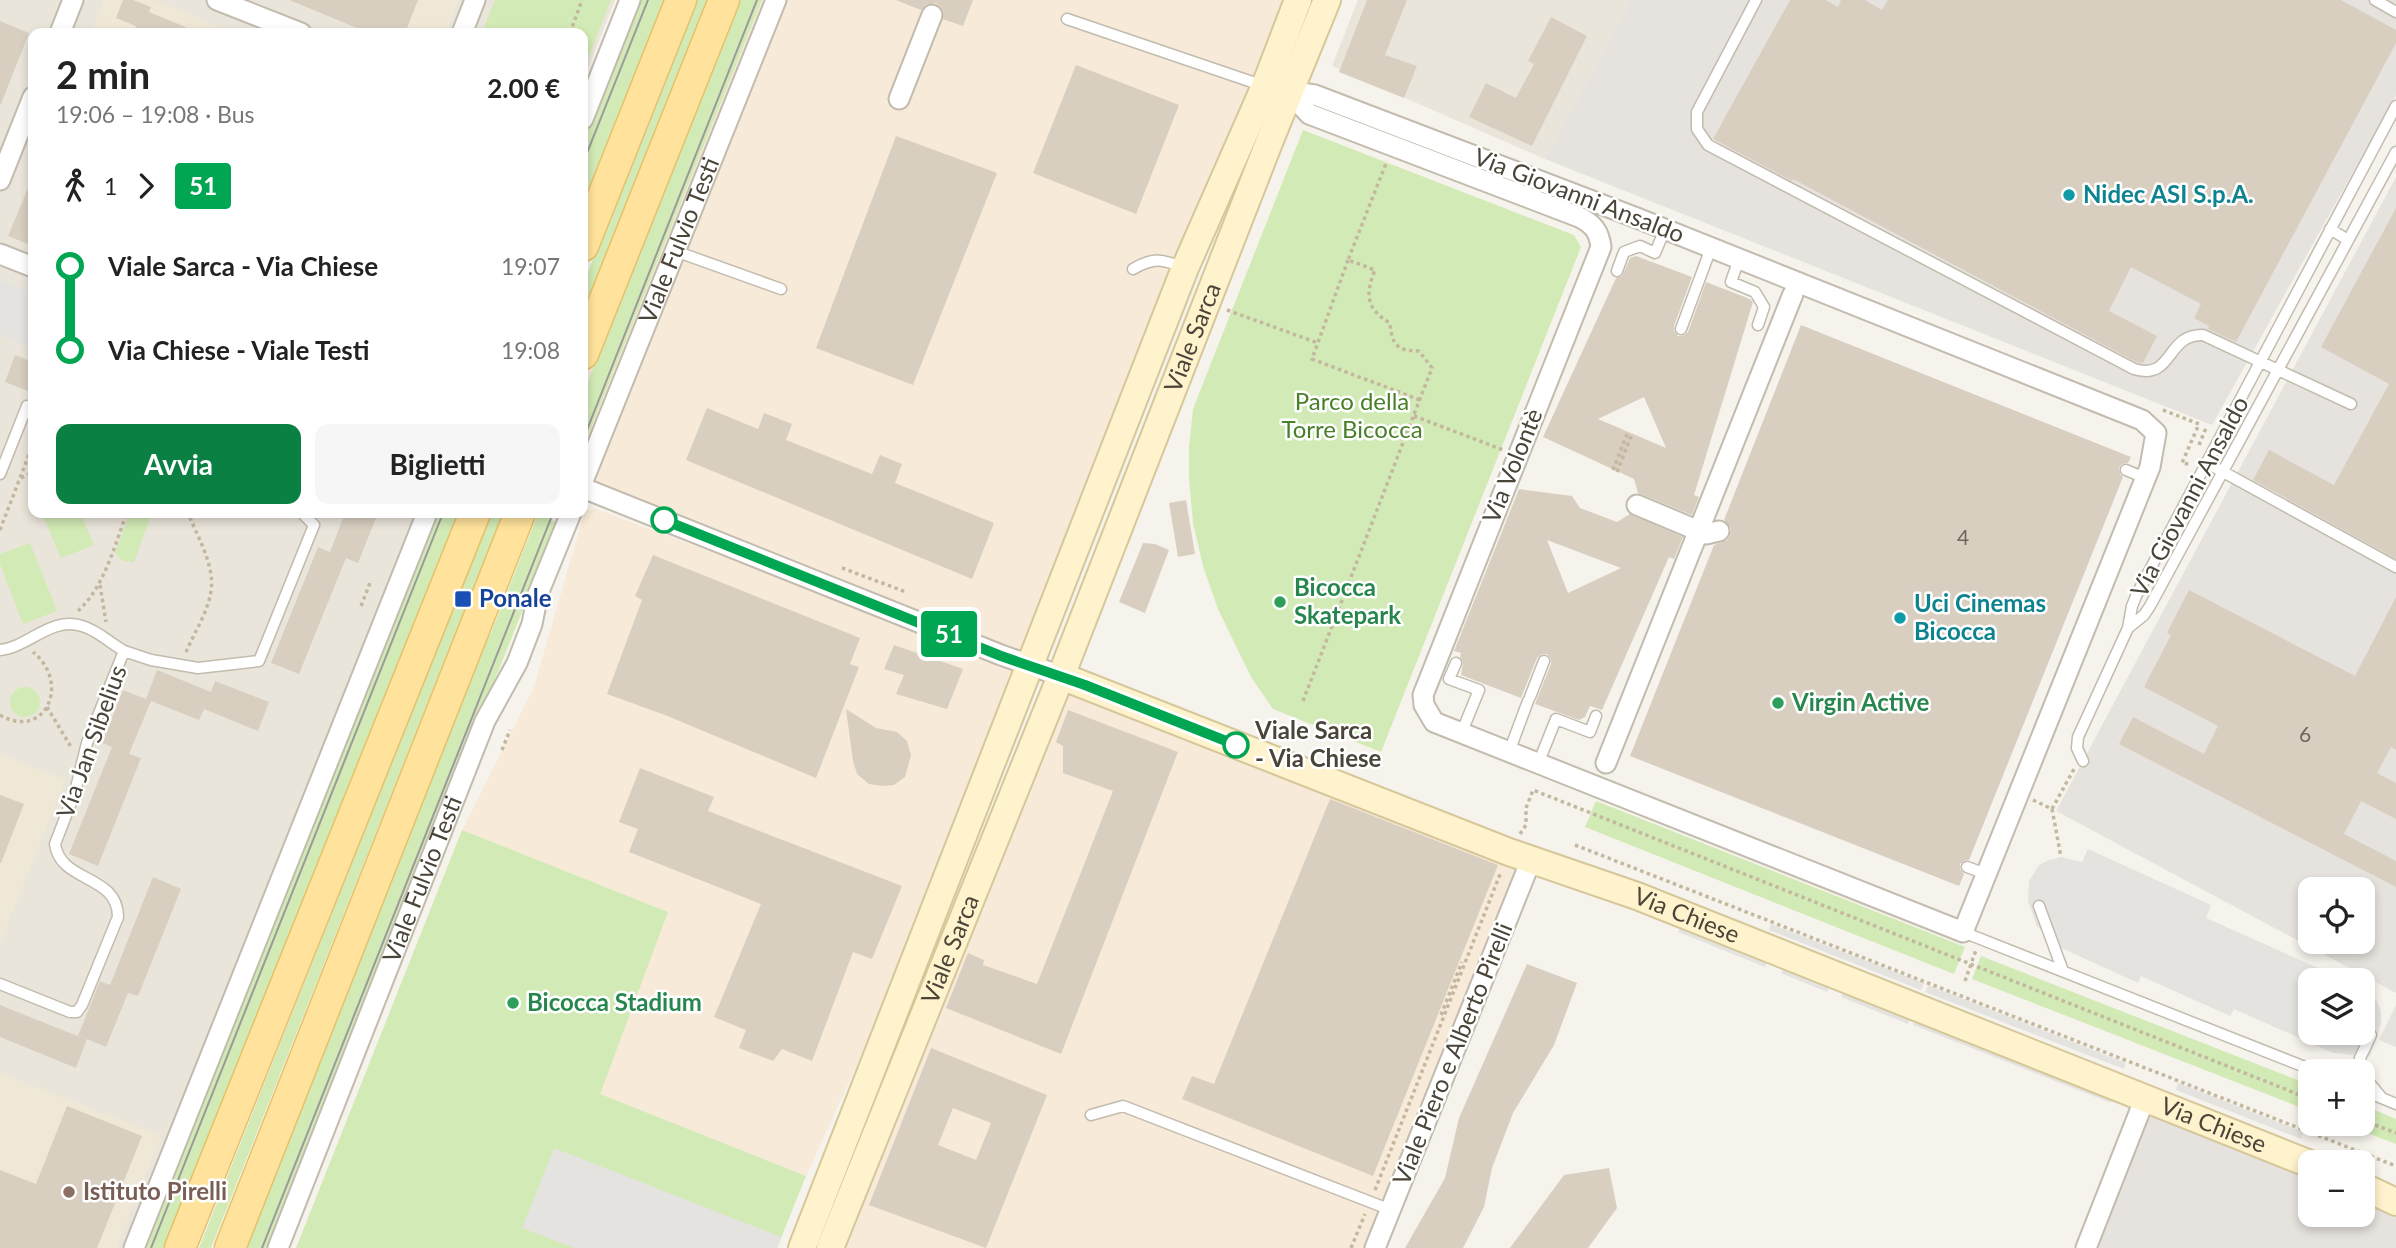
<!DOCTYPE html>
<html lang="it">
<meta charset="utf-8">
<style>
:root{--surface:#fff;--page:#f6f6f6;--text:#222;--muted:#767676;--accent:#0b8043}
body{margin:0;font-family:Lato,sans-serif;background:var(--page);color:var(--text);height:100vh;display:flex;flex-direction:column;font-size:26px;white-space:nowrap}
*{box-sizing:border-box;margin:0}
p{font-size:23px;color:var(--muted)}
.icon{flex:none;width:38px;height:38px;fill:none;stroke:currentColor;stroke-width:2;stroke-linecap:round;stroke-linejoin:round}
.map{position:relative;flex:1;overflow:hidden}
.sheet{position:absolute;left:28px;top:28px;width:560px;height:490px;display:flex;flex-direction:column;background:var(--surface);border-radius:14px;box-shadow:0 4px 10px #0003}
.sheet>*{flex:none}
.badge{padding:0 14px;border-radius:5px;font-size:24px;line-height:46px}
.buttons{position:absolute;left:2298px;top:877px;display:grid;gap:14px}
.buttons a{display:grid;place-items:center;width:77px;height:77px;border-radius:14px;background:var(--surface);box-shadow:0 4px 10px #0003;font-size:35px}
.map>.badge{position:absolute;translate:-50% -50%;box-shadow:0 0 0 4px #fff}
.legs{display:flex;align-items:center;gap:10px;height:77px;padding:0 28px;font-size:23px}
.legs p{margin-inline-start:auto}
.overview{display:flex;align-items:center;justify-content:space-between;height:119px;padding:0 28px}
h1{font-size:38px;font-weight:700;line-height:52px}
.cta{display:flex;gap:14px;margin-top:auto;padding:14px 28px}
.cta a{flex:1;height:80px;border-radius:14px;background:var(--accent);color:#fff;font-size:28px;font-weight:700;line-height:80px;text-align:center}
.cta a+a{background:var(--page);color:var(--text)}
ul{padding:0 28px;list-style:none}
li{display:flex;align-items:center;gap:24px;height:84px;font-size:26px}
li i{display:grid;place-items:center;width:10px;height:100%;margin:0 9px;background:currentColor}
li i::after{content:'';width:18px;height:18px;margin:-9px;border:5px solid;border-radius:50%;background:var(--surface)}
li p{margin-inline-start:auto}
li:first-child i{background:linear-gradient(#0000 50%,currentColor 0)}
li:last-child i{background:linear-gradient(currentColor 50%,#0000 0)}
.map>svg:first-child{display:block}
</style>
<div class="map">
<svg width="2396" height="1248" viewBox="0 0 2396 1248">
<rect width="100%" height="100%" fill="#f6f3ec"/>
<!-- residential -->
<path fill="#eae5da" d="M0,0H615L583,82V33H33V513H417L155,1248H0Z
M1358,0H1631L1545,159L1332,66Z"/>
<!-- commercial -->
<path fill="#f7ead8" d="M728,0H1291L1026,660L583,486V362Z
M596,509L1028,671L954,853L806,1176L599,1094L668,912L462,830L534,687L585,510Z
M1064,682L1523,864L1366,1248H837Z"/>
<!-- industrial -->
<path fill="#e6e2dd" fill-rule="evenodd" d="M1631,0H2396V95L2212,425L1545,159Z
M2396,177V993L2056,811ZM2310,889H2362V942H2310Z
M2396,1005V1047L2379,1040Z
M2135,1104L2310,1172V1214H2362L2363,1193L2396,1209V1248H2081Z"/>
<!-- education -->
<path fill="#efe8d6" d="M104,0H153L236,33H91Z
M287,0H459L446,33H369Z
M0,754L65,780L0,943Z
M0,1073L161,1136L116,1248H0Z"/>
<!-- green -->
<path fill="#d2eab5" d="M495,0H611L583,71V33H482Z
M639,0H664L583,202V140Z
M696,0H709L583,315V284Z
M739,0H762L583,448V394Z
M1303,130L1574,235L1581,247L1381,752L1273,709L1251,677L1218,609L1203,566L1193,523L1189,478V447L1193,409Z
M42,513H80L94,545L61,558Z
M130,513H152L134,562L123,561L115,553Z
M437,513H460L169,1248H143Z
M491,513H503L211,1248H199Z
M538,514L556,522L535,579L268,1248H245L478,652L491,633Z
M30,543L57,611L23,624L0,564V554Z
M10 702a15 15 0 1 1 30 0a15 15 0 1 1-30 0Z
M1596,801L1965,947L1954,974L1585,827Z
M462,830L668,912L600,1094L806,1176L777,1248H296Z
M1981,956L2310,1085V1111L1972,979Z
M2363,1105L2396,1119V1144L2343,1124H2362Z"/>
<!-- parking -->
<path fill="#e5e3e0" d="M0,280L33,293V348L0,334Z
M2088,849L2211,905L2206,918L2345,980H2310V1032H2362L2363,988L2369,992L2376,1000L2381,1011V1023L2370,1057L2333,1053L2234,1009L2230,1016L2141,976L2138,983L2057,946L2052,933L2037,927L2028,901L2029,881L2039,865L2049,860L2061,857L2082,862Z
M1771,924L1924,983L1921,990L1769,930Z
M1681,926L1768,960L1765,967L1678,932Z
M1784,967L1830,985L1827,992L1781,973Z
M1928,985L2126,1063L2124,1069L1925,992Z
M1844,990L1911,1017L1908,1024L1841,997Z
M1915,1019L2113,1096L2111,1103L1913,1025Z
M2178,1083L2303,1132L2301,1139L2176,1090Z
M2164,1117L2208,1134L2206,1141L2162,1124Z
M554,1148L781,1237L777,1248H574L522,1228Z
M2253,1152L2310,1175V1182L2251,1159Z"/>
<!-- building -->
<path fill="#d8cfc1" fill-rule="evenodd" d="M123,0H133L151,7L149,12L200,33H133L136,26L116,18Z
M289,0H418L405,33H369Z
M896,0H973L963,26L943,19L942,8L936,3L925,5L921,10Z
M1367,0H1407L1385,55L1417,66L1404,98L1339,72Z
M1790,0H1826L1838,7L1841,0H1865L1882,10L1888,0H2341L2396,30V43L2236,342L2208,329L2209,326L2194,318L2201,304L2131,267L2109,311L2157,336L2143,363L2136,362L1793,179L1792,181L1713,139Z
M1551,17L1587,36L1532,146L1469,117L1486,83L1516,98L1534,64L1528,61Z
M0,21L29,33L1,104H0Z
M1076,65L1179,105L1136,214L1033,173Z
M896,136L997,173L913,385L816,348Z
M33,176V246L8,236Z
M2396,208V559L2253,480L2269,450L2334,485L2389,384L2321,347Z
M1636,256L1692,277L1674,326V331L1678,336H1683L1688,332L1706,282L1750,299L1753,302L1694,495L1699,497L1692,515L1638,493L1634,479L1543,437L1616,278L1622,276L1630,258ZM1644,397L1666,448L1598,419Z
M1801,325L2131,457L2128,463L2122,464L2119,468L2120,474L2123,477L1969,860H1965L1960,864V869L1964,874L1959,886L1630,756L1714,545L1727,540L1730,535L1731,528L1724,520Z
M15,355L33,362V393L5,382Z
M707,408L758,429L764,413L792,424L786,440L872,474L880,455L902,464L895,483L994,523L972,579L686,460Z
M1519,489L1572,496L1580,508L1617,522L1630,514L1683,537L1674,559L1669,557L1602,710L1590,706L1585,717L1579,720L1535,704L1551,664V659L1547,654H1542L1537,658L1521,698L1461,675L1463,663L1460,657L1461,653L1454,651ZM1547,540L1621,568L1568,593Z
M1186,500L1195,554L1178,557L1169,503Z
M345,513H378L358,563L346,558L299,674L271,663L318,547L330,552Z
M1143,543L1155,544L1169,550L1145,613L1119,602Z
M653,555L860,638L850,664L859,667L816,778L665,715L607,694L642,600L635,596Z
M2189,590L2355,676L2396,597V750L2391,747L2377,773L2396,783V819L2361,801L2344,834L2396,861V887L2119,744L2133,717L2204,754L2218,726L2144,687L2171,635L2167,633Z
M894,645L963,669L947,709L896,694L904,675L884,669Z
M157,670L211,692L215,681L269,702L258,731L204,709L199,720L151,701L129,754L141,758L98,866L69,854L112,747L102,743L123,690L146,699Z
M846,709L876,728L897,732L907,741L911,755L905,777L894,785L882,786L869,784L857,774L853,761Z
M1068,710L1178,752L1061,1054L946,1008L968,953L984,960L983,965L1037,984L1113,791L1063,773V746L1056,742Z
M640,768L714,797L708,811L902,886L872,959L853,952L812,1061L782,1049L773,1061L739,1048L746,1030L714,1017L761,904L629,852L638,829L619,822Z
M0,795L24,804L1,863H0Z
M1330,799L1498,865L1373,1176L1182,1099L1192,1076L1214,1084Z
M153,877L181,889L138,996L128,993L106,1047L87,1039L76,1068L0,1037V1005L85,1039L78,1036L100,981L110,985Z
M1527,964L1577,983L1554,1045L1513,1113L1492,1168L1484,1207L1463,1248H1405L1445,1178L1459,1118Z
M931,1048L1047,1095L986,1248L869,1205ZM953,1108L991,1123L976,1160L938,1145Z
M67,1106L142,1136L97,1248H0V1170L36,1184Z
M1609,1168L1617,1208L1588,1248H1510L1564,1175Z"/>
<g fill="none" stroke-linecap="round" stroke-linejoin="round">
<!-- lane casing -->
<g stroke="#c2bbae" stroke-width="13">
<path id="lane" d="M1756,0L1697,112V129L1708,145L2134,369C2174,381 2165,334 2203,335L2351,404
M2375,0L2396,12
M1067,19L1264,86
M2330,229L2348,240
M675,251L781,289
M1739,259L1731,282L1755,292L1764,307L1758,325
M1133,269C1154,257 1162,259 1185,268
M1617,271L1624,252L1640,246L1655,253L1665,229
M1681,329L1711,248
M2207,463L2396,567
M2126,470L2145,478
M0,474L27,406L33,407
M2128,628L2144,615L2150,606L2396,152
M0,650C29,647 51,616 82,626C97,630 110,643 124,651
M1456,663L1449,679L1479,690L1461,734
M1530,697L1544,661
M1509,752L1528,701
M2083,761L2077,748L2078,737L2128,628L2132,606L2137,594L2396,106
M1538,764L1556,719L1590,732L1596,716
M1967,867L1986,874
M2039,906L2063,971
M1963,932L2315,1071
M0,984L70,1012H77L82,1005L118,917C118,874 60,883 55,844L75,792L87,743L124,651L151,660L198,668L259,661L314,525L302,513
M2362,1071L2360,1058L2371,1035
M2362,1074L2381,1097
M2362,1090L2396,1104
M1091,1115L1123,1106L1391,1210"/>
</g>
<!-- street casing -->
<g stroke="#c2bbae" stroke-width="23">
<g id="street">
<path d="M217,0L301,33"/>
<path d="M60,33L73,0"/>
<path d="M462,33L475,0"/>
<path d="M1279,90L1315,95L1637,218L2142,420L2156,433L2150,467L1963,932L1434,722L1424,705L1423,695L1601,247C1599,231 1593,224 1579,217L1309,114L1290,93"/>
<path d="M899,99L932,15"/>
<path d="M583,119L630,0"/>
<path d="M0,180L33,97"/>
<path d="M0,254L33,267"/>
<path id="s1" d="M583,481L776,0"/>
<path d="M583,488L1001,655L1061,676"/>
<path d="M1637,505L1706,534L1719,531"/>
<path d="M1606,763L1793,294"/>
<path d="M134,1248L427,513"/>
<path id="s2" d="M278,1248L485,721L517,663L532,624L538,594L571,513"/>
<path d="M1375,1248L1531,860"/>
<path d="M2086,1248L2145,1098"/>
</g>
</g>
<!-- secondary casing -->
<g stroke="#d6c79b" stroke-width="30">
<g id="secondary">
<path id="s3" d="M1061,676L1509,852L1637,896L2310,1164"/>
<path d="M2362,1186L2396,1202"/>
<path d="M802,1248L1185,268L1265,86L1298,0"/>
<path id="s4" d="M830,1248L1061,676L1270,140L1327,0"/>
</g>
</g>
<!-- primary casing -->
<g stroke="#e6c16a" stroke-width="33">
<path id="primary" d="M583,246L681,0
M583,354L724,0
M180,1248L475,513
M230,1248L520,513"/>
</g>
<!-- path -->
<path stroke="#c4b79f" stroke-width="3.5" stroke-dasharray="3.5 3.5" stroke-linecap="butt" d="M570,33L582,0
M1348,260L1312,359L1420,400
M1227,310L1318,343
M2163,410L2199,424L2182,463L2189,464
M1414,416L1503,450
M2199,445L2206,428
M1613,470L1628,432
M1617,472L1632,434
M21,478L33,472
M0,530L33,444
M842,568L906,592
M100,585L106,622
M361,606L370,583
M78,611C105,586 114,546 127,513
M186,652C194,633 208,612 211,591C215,565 197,536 188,513
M1303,701L1432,368L1419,351C1397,351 1392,345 1390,323C1366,309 1365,294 1375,270L1348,260L1387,161
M47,707L71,747
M0,715C44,741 72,684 33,652
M502,750L510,730
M2033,800L2052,809L2074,769
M2052,809L2061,857
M1520,834L1526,825V808L1533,790L2310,1099
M1575,845L2396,1166
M1965,981L1976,950
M1441,1015L1462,962
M2362,1120L2396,1133
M1375,1190L1501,872
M1351,1248L1365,1214"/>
<!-- lane -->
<use href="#lane" stroke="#fff" stroke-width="10"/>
<!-- street -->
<use href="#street" stroke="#fff" stroke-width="19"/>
<!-- secondary -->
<use href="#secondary" stroke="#fff3cd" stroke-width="26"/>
<!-- primary -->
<use href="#primary" stroke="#ffe39c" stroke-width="30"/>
<!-- tram -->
<path stroke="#9a9a9a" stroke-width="2" d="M583,163L648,0
M583,440L757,0
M151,1248L443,513
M262,1248L553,513"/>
</g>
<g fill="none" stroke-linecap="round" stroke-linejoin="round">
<!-- line-1 casing -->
<g stroke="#fff" stroke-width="16">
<path id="line-1" d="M664,520L1001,656L1085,685L1236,745"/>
</g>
<!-- line-1 -->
<use href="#line-1" stroke="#00a651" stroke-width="10"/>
</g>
<!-- markers -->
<g fill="#0f9aa8" stroke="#fff" stroke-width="2.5">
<circle cx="2069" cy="195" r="7"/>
<circle cx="1900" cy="618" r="7"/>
</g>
<g fill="#fff" stroke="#00a651" stroke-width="3.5">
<circle cx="664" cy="520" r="12"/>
<circle cx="1236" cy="745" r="12"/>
</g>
<rect fill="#1a4fb4" stroke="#fff" stroke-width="2.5" x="454" y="590" width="18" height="18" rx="3.5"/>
<g fill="#2e9e5b" stroke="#fff" stroke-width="2.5">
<circle cx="1280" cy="602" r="7"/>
<circle cx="1778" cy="703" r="7"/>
<circle cx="513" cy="1003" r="7"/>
</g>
<circle fill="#8d6e63" stroke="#fff" stroke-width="2.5" cx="69" cy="1192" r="7"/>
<g text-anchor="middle" stroke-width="5" stroke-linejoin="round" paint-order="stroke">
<!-- number labels -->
<g font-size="21" fill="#6e675b">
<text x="1963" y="545">4</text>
<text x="2305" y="742">6</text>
</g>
<!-- culture labels -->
<g font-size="24" font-weight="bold" fill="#0d838f" stroke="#fff" text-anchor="start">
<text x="2083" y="203">Nidec ASI S.p.A.</text>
<text x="1914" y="612">Uci Cinemas<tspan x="1914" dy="28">Bicocca</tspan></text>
</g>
<!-- street labels -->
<g font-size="24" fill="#4b4439" stroke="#fff">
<text transform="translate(1579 196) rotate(21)" y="8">Via Giovanni Ansaldo</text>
<text dy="8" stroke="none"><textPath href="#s1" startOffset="259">Viale Fulvio Testi</textPath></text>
<text dy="8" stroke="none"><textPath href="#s4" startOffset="980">Viale Sarca</textPath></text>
<text transform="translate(1513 466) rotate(-68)" y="8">Via Volontè</text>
<text transform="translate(2190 497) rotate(-62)" y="8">Via Giovanni Ansaldo</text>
<text transform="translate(92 742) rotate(-70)" y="8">Via Jan Sibelius</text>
<text dy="8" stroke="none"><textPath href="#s2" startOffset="396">Viale Fulvio Testi</textPath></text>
<text dy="8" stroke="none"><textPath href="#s3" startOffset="670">Via Chiese</textPath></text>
<text dy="8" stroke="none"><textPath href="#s4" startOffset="322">Viale Sarca</textPath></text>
<text transform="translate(1453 1054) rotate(-68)" y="8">Viale Piero e Alberto Pirelli</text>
<text dy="8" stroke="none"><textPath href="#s3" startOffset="1237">Via Chiese</textPath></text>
</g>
<!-- park labels -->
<g font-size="24" fill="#4a7f2a" stroke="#fff">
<text x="1352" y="410">Parco della<tspan x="1352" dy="28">Torre Bicocca</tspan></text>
</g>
<!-- leisure labels -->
<g font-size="24" font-weight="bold" fill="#27864d" stroke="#fff" text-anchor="start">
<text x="1294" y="596">Bicocca<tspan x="1294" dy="28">Skatepark</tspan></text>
<text x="1792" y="711">Virgin Active</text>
<text x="527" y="1011">Bicocca Stadium</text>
</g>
<!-- transit labels -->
<g font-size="24" font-weight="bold" fill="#164399" stroke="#fff" text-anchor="start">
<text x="479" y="607">Ponale</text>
</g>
<!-- stop labels -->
<g font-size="24" font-weight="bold" fill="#4b4439" stroke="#fff" text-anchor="start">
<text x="1255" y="739">Viale Sarca<tspan x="1255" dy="28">- Via Chiese</tspan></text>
</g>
<!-- education labels -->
<g font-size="24" font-weight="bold" fill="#785e54" stroke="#fff" text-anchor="start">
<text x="83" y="1200">Istituto Pirelli</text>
</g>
</g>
</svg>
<div class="buttons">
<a><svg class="icon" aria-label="locate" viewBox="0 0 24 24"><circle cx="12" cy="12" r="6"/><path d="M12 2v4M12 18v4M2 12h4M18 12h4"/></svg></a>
<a><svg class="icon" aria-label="layers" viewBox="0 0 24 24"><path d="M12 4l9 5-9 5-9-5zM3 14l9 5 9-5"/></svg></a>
<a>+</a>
<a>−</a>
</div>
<b class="badge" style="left:949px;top:634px;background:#00a651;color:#fff">51</b>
<section class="sheet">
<div class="overview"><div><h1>2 min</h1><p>19:06 – 19:08 · Bus</p></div><b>2.00 €</b></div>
<div class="legs"><svg class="icon" aria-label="walk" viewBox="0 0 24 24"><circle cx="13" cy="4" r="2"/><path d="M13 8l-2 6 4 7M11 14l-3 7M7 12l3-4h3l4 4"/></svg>1<svg class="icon" aria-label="forward" viewBox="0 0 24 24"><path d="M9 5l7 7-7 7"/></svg><b class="badge" style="background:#00a651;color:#fff">51</b></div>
<ul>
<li><i style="color:#00a651"></i><b>Viale Sarca - Via Chiese</b><p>19:07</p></li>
<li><i style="color:#00a651"></i><b>Via Chiese - Viale Testi</b><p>19:08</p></li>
</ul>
<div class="cta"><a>Avvia</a><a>Biglietti</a></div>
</section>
</div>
